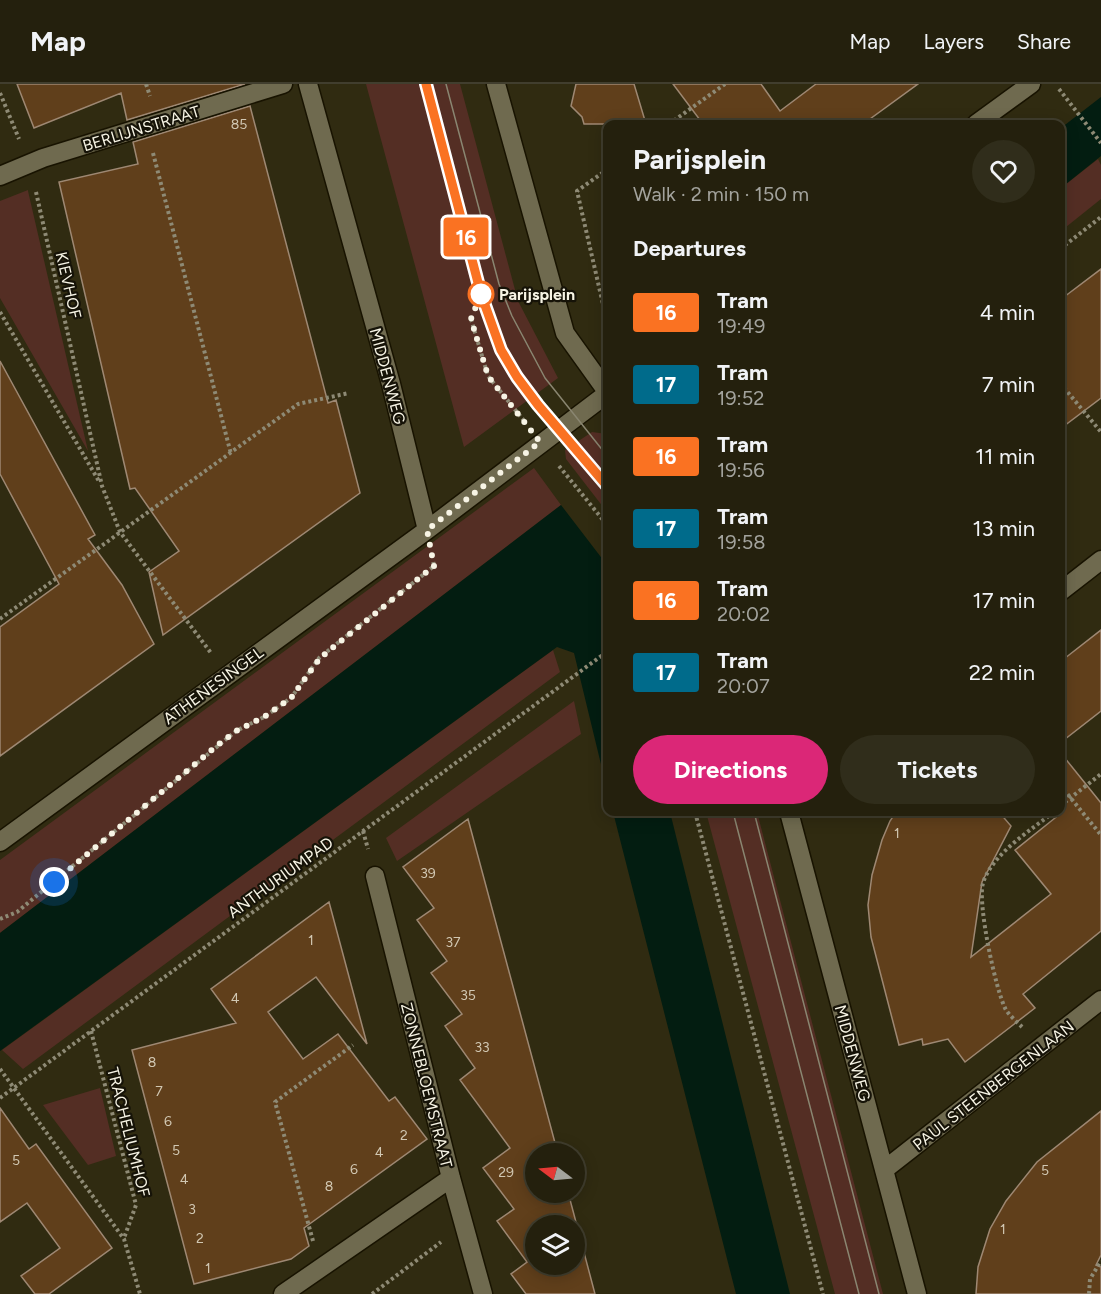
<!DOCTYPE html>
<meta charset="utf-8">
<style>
:root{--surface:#24200d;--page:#302d1b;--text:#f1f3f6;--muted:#a3a39d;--line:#413e2e;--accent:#db2777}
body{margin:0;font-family:Figtree,sans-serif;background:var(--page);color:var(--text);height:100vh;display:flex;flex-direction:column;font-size:22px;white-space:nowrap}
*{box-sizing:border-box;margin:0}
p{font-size:20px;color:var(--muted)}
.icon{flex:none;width:33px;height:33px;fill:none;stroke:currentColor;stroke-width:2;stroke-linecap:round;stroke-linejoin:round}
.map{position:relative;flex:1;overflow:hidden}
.sheet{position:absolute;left:603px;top:36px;width:462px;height:696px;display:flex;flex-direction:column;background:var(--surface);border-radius:12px;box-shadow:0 3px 15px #0003,0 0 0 2px var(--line)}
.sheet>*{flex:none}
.badge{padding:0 12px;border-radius:4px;font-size:21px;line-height:39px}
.needle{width:39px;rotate:286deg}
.fabs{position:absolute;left:525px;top:1059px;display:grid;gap:12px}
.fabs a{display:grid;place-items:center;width:60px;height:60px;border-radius:50%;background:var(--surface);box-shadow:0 3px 15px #0003,0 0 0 2px var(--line);font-size:30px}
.you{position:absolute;width:30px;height:30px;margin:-15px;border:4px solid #fff;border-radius:50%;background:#1a73e8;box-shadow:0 0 0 9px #1a73e833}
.map>.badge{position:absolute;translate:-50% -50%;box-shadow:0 0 0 3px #fff}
h2{padding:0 30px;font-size:22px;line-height:54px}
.round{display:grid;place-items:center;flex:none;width:63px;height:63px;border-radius:32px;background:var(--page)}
.summary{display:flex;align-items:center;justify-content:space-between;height:102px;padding:0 30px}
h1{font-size:28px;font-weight:700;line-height:45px}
.cta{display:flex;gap:12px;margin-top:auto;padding:12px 30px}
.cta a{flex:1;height:69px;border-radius:36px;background:var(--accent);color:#fff;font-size:24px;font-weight:700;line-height:69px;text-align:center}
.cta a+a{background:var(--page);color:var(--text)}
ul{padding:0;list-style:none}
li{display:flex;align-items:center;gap:18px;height:72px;padding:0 30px}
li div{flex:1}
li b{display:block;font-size:22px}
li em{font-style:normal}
li .badge{min-width:66px;font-weight:700;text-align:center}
header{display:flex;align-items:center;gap:36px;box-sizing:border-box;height:84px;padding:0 30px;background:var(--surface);border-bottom:2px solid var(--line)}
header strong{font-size:28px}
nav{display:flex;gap:33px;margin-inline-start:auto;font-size:21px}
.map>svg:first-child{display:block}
</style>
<header>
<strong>Map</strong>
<nav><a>Map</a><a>Layers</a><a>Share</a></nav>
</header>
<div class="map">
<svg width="1101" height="1210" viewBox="0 0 1101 1210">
<rect width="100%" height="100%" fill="#302b11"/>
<!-- green -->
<path fill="#542e24" d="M366,0H460L518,217L558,294L464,363Z
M1098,75L1101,81V115L1061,147V104Z
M28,106V107L88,367L0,214V117Z
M592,348L607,350V428L566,375L565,366Z
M534,384L561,421L0,849V776Z
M553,566L560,588L23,985L2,966Z
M574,617L581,650L397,777L386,754Z
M706,728H757L883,1210H835Z
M100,1004L116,1072L88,1081L43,1021Z"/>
<!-- water -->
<path fill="#031d11" d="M1101,13V72L1061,104V44Z
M561,421L607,481V705L574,569L557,563L0,967V849Z
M613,728H670L790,1210H736Z"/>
<!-- building -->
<path fill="#603f1b" stroke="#9e8873" stroke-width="1.5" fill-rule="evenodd" d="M17,0H245L127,36L121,9L34,44Z
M576,0H634L646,40H584L582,33L571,22Z
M673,0H761L780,27L816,0H918L863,40H703Z
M250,22L328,319L336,316L360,409L163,551L149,488L179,467L135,404L130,405L59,98L138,80L133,58Z
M1101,185V314L1060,345V216Z
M0,277L95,451L88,455L122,501L154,560L0,672V543L59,500L0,390Z
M1101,546V627L1060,659V578Z
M1060,668L1101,719V847L1023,910L1035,924L965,978L948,955L923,961L922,955L899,961L871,853L868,821L872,791L882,756L890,737L896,728H999L1011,742L982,798L971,873L1051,810L1015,766L1060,730Z
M468,735L558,1070H536V1108H568L595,1210H526L511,1190L527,1178L497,1137L514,1125L483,1084L510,1064L460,996L475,984L445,942L462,930L431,889L447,877L417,836L434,824L403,783ZM536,1142H574V1180H536Z
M329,818L367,960L316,893L268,928L303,975L338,950L389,1017L395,1013L427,1055L304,1144L309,1162L291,1175L194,1200L132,966L236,939L211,905Z
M0,1024L29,1065L36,1060L112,1164L49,1210H35L21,1192L60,1164L27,1119L0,1138Z
M1101,1027V1171L1096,1181L1101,1183V1210H976L978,1183L990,1145L1006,1117L1037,1078Z"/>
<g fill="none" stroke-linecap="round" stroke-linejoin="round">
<!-- street casing -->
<g stroke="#181300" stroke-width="21">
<path id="street" d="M308,0L391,300L427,446
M496,0L565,249L608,309
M976,40L1031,0
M0,92L43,74L283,0
M1060,508L1101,476
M789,728L917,1210
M0,758L427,446L608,309
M375,792L451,1094L483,1210
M884,1086L1101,916
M283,1210L451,1094"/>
</g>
<!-- path -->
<path stroke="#8e8a75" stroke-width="4" stroke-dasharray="3 3" stroke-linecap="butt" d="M146,0L150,12
M1059,5L1101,59
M0,9L19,55
M669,40L725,0
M153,69L231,370
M608,85L577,107L608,242
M36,108L102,402L120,448L211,569
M1060,165L1101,133
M0,228L100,399
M471,235L488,292L525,338
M1060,299L1101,348
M559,382L608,442
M0,535L298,320L349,309
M1060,701L1101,751
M1060,722L1101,690
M695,728L823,1210
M363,747L368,765
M0,835L17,828L236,647L264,633L291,614L319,574L434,482L433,476
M1022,943C1017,938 1010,932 1006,926C996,908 977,819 983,799C992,770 1031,746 1054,728
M91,947L136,1121L124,1154
M0,985L124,1155L140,1210
M0,1014L608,567
M313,1157L275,1018L353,961
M372,1210L441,1158
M1089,1210L1090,1195L1101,1177"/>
<!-- street -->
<use href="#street" stroke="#6f6a4f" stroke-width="18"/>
<!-- tram -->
<path stroke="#8a8671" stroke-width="1.5" d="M426,0L481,210L501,266L538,321L608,403
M446,0L499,200L512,232L545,294L608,373
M733,728L859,1210
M754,728L879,1210"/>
</g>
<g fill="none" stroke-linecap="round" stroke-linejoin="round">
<!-- line casing -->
<g stroke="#fff" stroke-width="14">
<path id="line" d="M426,0L481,210L501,266L517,293L538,321L608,403"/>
</g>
<!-- line -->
<use href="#line" stroke="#fa7222" stroke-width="9"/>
<!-- walk -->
<path stroke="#f7f4e5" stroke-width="6" stroke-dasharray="0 10.8" d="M54,798L219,660L236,647L264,633L291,614L320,574L434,482L427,446L540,358L488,292L471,235L481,210"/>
</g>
<!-- markers -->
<circle fill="#fff" stroke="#fa7222" stroke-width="3" cx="481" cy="210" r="12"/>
<g text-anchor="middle" stroke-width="4.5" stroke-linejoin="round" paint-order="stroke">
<!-- number labels -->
<g font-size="14" fill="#d1c7b2">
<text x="239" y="45">85</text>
<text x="897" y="754">1</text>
<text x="428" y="794">39</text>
<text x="311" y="861">1</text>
<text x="453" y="863">37</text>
<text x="468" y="916">35</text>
<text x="235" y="919">4</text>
<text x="482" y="968">33</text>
<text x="152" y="983">8</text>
<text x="159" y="1012">7</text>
<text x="168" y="1042">6</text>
<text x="404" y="1056">2</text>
<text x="176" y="1071">5</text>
<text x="379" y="1073">4</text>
<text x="16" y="1081">5</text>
<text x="354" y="1090">6</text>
<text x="1045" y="1091">5</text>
<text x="506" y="1093">29</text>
<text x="184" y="1100">4</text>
<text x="329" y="1107">8</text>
<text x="192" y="1130">3</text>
<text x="1003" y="1150">1</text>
<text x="200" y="1159">2</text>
<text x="208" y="1189">1</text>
</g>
<!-- street labels -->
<g font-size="16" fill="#f7f4e5" stroke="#161308">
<text transform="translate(141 44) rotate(-17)" y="6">BERLIJNSTRAAT</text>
<text transform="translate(69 201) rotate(77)" y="6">KIEVHOF</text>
<text transform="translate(388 292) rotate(75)" y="6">MIDDENWEG</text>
<text transform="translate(213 601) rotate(-36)" y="6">ATHENESINGEL</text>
<text transform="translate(280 793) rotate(-36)" y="6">ANTHURIUMPAD</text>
<text transform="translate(853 969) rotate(75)" y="6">MIDDENWEG</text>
<text transform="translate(427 1001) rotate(76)" y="6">ZONNEBLOEMSTRAAT</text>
<text transform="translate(993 1001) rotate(-38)" y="6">PAUL STEENBERGENLAAN</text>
<text transform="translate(129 1048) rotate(76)" y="6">TRACHELIUMHOF</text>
</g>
<!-- stop labels -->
<g font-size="16" font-weight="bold" fill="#f7f4e5" stroke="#161308" text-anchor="start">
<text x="499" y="216">Parijsplein</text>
</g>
</g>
</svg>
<div class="fabs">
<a><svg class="needle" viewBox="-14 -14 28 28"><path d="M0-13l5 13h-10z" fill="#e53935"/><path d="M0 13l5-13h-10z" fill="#a3a39d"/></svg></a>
<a><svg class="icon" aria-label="layers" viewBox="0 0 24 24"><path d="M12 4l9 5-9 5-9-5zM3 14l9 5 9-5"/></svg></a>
</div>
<div class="you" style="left:54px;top:798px"></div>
<b class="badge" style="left:466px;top:153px;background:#fa7222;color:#fff">16</b>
<section class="sheet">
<div class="summary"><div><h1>Parijsplein</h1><p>Walk · 2 min · 150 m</p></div><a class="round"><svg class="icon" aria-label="heart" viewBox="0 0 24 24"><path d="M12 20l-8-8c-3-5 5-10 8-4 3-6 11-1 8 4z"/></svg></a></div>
<h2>Departures</h2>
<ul>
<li><span class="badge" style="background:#fa7222;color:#fff">16</span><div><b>Tram</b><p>19:49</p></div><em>4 min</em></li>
<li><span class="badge" style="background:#006b8b;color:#fff">17</span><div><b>Tram</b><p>19:52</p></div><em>7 min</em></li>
<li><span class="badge" style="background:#fa7222;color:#fff">16</span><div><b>Tram</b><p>19:56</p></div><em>11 min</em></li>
<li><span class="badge" style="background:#006b8b;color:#fff">17</span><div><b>Tram</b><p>19:58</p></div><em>13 min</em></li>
<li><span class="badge" style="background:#fa7222;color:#fff">16</span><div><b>Tram</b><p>20:02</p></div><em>17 min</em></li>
<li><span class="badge" style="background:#006b8b;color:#fff">17</span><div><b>Tram</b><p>20:07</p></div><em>22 min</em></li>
</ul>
<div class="cta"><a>Directions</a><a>Tickets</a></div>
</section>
</div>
